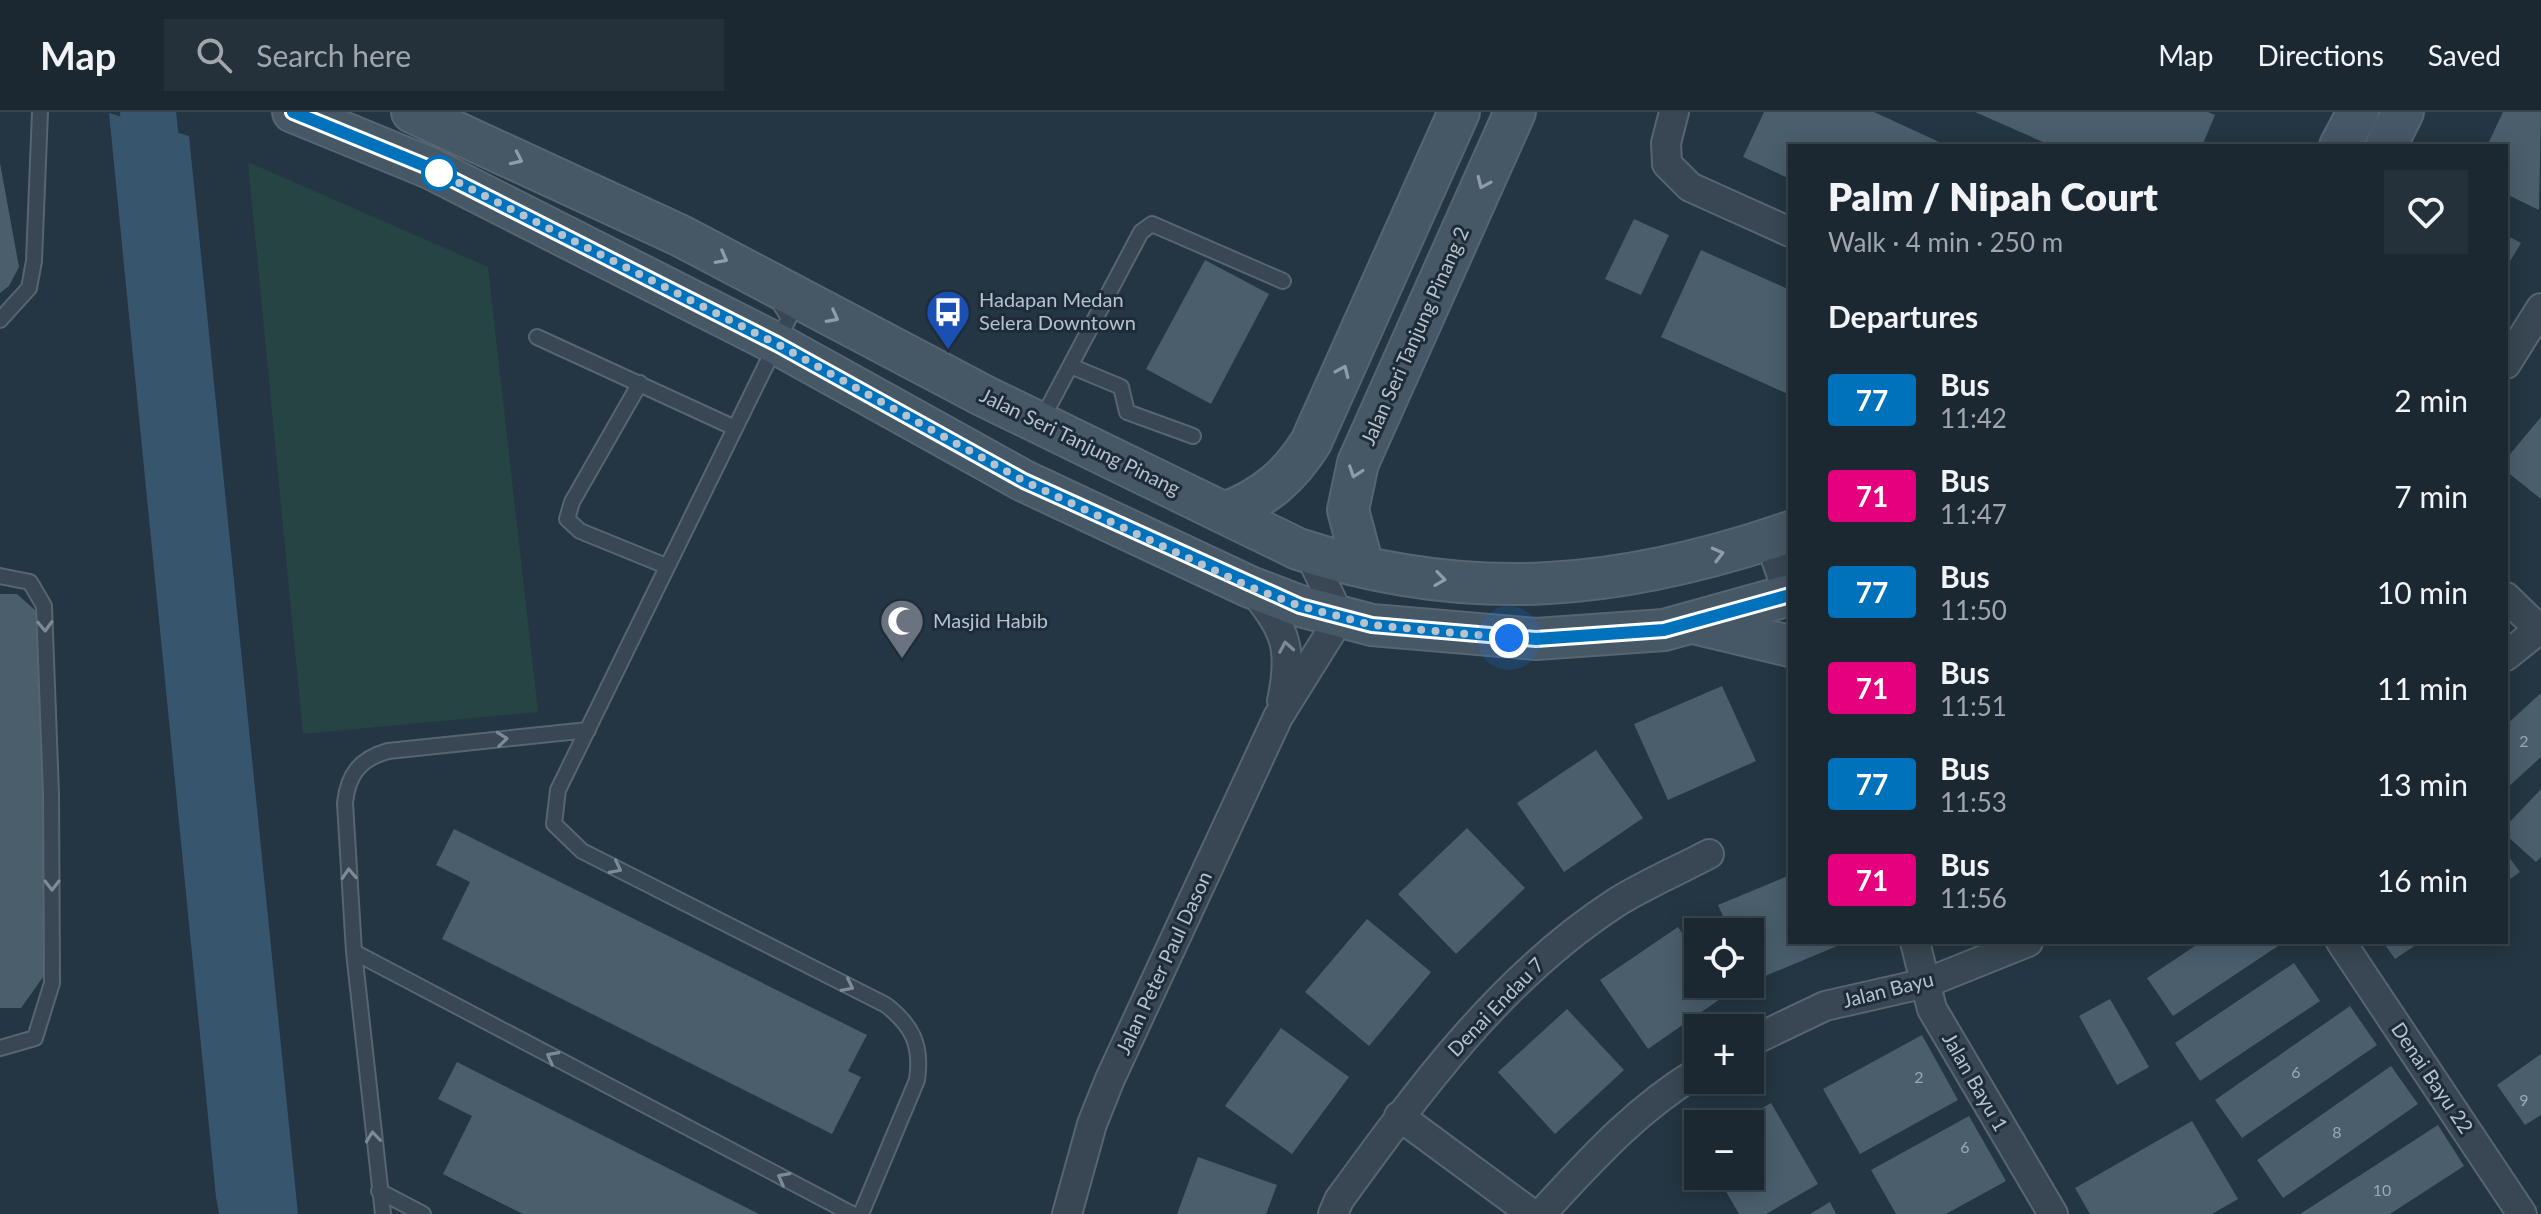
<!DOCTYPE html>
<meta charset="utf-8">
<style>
:root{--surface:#1b2832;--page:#24303a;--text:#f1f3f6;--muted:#a0a6ac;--line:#39444d}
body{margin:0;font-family:Lato,sans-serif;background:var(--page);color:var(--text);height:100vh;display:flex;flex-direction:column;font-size:30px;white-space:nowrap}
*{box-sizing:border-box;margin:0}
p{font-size:26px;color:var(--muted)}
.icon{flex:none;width:44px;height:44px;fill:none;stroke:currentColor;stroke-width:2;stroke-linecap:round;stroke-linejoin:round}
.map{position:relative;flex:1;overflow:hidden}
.drawer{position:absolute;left:1788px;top:32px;width:720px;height:800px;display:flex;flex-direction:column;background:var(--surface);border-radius:0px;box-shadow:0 4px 20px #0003,0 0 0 2px var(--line)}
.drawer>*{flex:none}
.badge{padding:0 16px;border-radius:6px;font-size:28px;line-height:52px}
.controls{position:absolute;left:1684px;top:806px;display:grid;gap:16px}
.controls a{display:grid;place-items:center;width:80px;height:80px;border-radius:0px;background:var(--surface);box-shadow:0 4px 20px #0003,0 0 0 2px var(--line);font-size:40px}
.you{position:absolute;width:40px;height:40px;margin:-20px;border:6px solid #fff;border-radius:50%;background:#1a73e8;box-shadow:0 0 0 12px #1a73e833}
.map>.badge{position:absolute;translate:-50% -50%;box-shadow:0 0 0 4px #fff}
h2{padding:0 40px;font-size:30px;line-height:72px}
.round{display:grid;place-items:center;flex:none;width:84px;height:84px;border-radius:0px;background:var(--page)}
.head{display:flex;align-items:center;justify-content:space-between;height:136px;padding:0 40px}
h1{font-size:38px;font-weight:800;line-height:60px}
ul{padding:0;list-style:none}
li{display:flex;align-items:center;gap:24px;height:96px;padding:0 40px}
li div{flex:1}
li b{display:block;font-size:30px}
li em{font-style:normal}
li .badge{min-width:88px;font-weight:700;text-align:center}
header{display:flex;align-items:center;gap:48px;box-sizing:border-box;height:112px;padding:0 40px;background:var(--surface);border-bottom:2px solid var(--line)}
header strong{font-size:38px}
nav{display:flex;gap:44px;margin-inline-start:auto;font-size:28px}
.search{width:560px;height:72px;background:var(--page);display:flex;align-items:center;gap:20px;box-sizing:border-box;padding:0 28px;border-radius:0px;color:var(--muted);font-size:30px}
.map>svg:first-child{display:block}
</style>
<header>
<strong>Map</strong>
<div class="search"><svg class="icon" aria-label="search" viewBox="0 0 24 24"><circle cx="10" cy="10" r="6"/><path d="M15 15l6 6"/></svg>Search here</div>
<nav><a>Map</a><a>Directions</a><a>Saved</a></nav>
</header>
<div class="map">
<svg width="2541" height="1102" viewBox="0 0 2541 1102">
<rect width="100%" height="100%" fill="#243643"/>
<!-- green -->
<path fill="#264443" d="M248,50L488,155L538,600L303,622Z"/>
<!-- water -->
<path fill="#37556c" d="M109,1L189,24L298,1102H219L216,1085Z"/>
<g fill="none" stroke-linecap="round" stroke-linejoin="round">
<!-- river -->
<path stroke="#37556c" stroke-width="56" d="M148,0L157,90"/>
</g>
<!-- building -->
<path fill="#4a5e6c" d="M1764,0H1874L1948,34H1790V67L1743,45Z
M1975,0H2208L2215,3L2202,34H2052Z
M2503,0H2541L2539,98L2506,82V34H2487Z
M0,51L19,155L9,174L0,181Z
M1634,107L1669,123L1641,183L1605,167Z
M2506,123L2521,131L2506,156Z
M1701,138L1790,178V283L1661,225Z
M1205,148L1269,182L1211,292L1146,257Z
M2541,305V387L2506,359V347Z
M0,482H17L44,506L46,861L21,896H0Z
M1722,574L1756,649L1668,688L1634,612Z
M2541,581V645L2506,677V613Z
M1596,638L1643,706L1564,760L1517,691Z
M2541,677V745L2536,750L2506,723V714Z
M1467,716L1525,776L1456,842L1398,782Z
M454,717L867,923L848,959L861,965L832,1022L442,827L470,770L436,753Z
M2506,741L2520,760L2506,770Z
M1790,763V830H1836L1837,834L1751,870L1750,820H1730L1718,793Z
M1367,807L1431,860L1369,934L1305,880Z
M1678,815L1698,844V872H1718L1726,883L1648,937L1600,868Z
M2201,830H2284L2173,904L2147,866Z
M2383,830H2420L2395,847Z
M2294,851L2320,889L2200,969L2175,931Z
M2110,887L2149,955L2117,973L2079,904Z
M2350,894L2377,933L2242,1026L2215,988Z
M1567,897L1624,958L1555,1022L1498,960Z
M1281,916L1349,965L1292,1042L1225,994Z
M1922,923L1958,988L1860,1042L1823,977Z
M2541,942V1003L2525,1013L2497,973Z
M457,950L759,1102H523L443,1062L472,1004L438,987Z
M2391,954L2418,992L2283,1086L2257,1048Z
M1771,991L1818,1072L1766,1102H1739L1717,1064H1750V1012H1735Z
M1969,1004L2006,1069L1946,1102H1896L1871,1058Z
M2192,1009L2238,1087L2212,1102H2090L2075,1076Z
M2438,1013L2464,1054L2390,1102H2300Z
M1198,1045L1277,1073L1266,1102H1177Z
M1830,1090L1836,1102H1810Z"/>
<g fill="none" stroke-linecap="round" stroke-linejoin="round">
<!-- lane casing -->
<g stroke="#576570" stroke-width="18">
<path id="lane" d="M777,187L789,206L558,678L554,712L582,739L886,893C913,914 922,934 917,968L861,1102
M0,208L29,176L34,149L40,0
M537,225L735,316
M1073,255L1121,275L1127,300L1193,324
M640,271L572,390L567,407L580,419L666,454
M1040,311L1141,120L1152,112L1283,169
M0,464L30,470L44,494L51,682L52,871L35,926L0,936
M354,840L852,1102
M379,1079L423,1102
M383,1102L354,840L345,691C348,662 360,647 388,639L588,618"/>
</g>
<!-- street casing -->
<g stroke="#576570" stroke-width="32">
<path id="street" d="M1674,0L1666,31L1667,52L1690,75L1790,120
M2506,252L2541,196
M1769,427L1790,487
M1253,478C1286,519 1293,536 1282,589
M2506,485L2541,519
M2506,544L2541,516
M1915,830L1932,897L2053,1102
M2341,830L2522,1102
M1750,930L1825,894L1926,871L2028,830
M1399,1004L1532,1102
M1067,1102L1092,1012L1110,967L1278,605L1331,520L1332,489L1314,451L1298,437
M1333,1102L1339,1088C1419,978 1501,865 1617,790C1646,772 1679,758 1709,742
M1541,1102C1590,1049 1636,997 1698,960"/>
</g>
<!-- secondary casing -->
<g stroke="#576570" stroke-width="44">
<path id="secondary" d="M293,0L430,56L777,232L1024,369L1250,475L1300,494L1372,513L1536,527L1664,518L1790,483
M412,0L681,124L984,284L1298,437C1470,493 1621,478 1790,420
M2340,34L2358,0
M2386,34L2403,0
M1227,400C1264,386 1290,364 1311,330L1459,0
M1363,454L1348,398L1358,351L1515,0
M1698,512L1790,534"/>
</g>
<!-- lane -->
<use href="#lane" stroke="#384753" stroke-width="14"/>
<!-- street -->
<use href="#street" stroke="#384753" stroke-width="28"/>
<!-- secondary -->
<use href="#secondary" stroke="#465766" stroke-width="40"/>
</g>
<!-- one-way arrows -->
<defs><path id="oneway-chevron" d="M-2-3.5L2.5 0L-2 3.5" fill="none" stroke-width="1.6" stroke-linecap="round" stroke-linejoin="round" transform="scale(2)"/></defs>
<g stroke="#8f9da9">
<use href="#oneway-chevron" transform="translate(517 47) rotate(25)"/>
<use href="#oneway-chevron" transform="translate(1483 71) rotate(114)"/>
<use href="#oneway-chevron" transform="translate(722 146) rotate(28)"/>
<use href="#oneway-chevron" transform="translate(833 205) rotate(28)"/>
<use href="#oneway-chevron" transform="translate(1343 259) rotate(-66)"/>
<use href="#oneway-chevron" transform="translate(1355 360) rotate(109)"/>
<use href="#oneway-chevron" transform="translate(1718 442) rotate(-15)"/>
<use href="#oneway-chevron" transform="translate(1440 467) rotate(8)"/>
</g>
<g stroke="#7d8b96">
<use href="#oneway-chevron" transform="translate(45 514) rotate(88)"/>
<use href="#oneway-chevron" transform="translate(1286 535) rotate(-100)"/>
<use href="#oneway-chevron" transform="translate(502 627) rotate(-6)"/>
<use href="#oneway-chevron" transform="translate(616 756) rotate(27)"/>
<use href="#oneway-chevron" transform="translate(349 762) rotate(-93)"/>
<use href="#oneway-chevron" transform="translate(52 773) rotate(90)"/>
<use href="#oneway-chevron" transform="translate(848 874) rotate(27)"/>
<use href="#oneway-chevron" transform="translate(552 945) rotate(-152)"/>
<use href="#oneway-chevron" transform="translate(373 1025) rotate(-96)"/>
<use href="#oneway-chevron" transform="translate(783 1066) rotate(-152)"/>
</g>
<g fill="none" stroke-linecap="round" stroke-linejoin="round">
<!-- line casing -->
<g stroke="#fff" stroke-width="18">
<path id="line" d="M293,0L430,56L777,232L1024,369L1300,494L1372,513L1536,527L1664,518L1790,483"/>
</g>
<!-- line -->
<use href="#line" stroke="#0072bc" stroke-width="12"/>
<!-- walk -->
<path stroke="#b6c2cd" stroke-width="8" stroke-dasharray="0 14.4" d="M439,61L430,56L777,232L1024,369L1250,475L1300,494L1372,513L1509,526"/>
</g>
<!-- icons -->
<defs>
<g id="bus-pin" transform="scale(2.3)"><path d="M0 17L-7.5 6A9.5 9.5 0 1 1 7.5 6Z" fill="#1a4fb4" stroke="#1d2c38"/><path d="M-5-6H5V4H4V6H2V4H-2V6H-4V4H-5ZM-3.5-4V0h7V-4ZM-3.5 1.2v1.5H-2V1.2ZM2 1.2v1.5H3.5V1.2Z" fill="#fff"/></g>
<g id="mosque-pin" transform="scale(2.3)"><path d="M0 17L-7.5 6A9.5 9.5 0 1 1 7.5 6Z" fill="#6b7280" stroke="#1d2c38"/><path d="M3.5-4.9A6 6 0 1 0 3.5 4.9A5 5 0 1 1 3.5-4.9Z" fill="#fff"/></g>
</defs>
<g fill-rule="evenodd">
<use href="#bus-pin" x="948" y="200"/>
<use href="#mosque-pin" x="902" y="509"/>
</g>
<!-- markers -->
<circle fill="#fff" stroke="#0072bc" stroke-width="4" cx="439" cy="61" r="16"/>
<g text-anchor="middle" stroke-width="6" stroke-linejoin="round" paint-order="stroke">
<!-- number labels -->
<g font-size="16" fill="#9ba9b5">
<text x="2524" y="635">2</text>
<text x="2296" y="966">6</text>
<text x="1919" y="971">2</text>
<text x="2524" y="994">9</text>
<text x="2337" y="1026">8</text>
<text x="1965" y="1041">6</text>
<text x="2382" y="1084">10</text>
</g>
<!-- poi labels -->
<g font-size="20" fill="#b6c2cd" stroke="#1d2c38" text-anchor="start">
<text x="979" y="195">Hadapan Medan<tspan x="979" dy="23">Selera Downtown</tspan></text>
<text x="933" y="516">Masjid Habib</text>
</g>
<!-- street labels -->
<g font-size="20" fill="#b6c2cd" stroke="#1d2c38">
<text transform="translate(1415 224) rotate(-66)" y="7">Jalan Seri Tanjung Pinang 2</text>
<text transform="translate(1080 330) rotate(26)" y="7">Jalan Seri Tanjung Pinang</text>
<text transform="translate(1164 851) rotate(-65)" y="7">Jalan Peter Paul Dason</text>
<text transform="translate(1888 878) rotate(-14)" y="7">Jalan Bayu</text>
<text transform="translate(1496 895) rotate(-46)" y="7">Denai Endau 7</text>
<text transform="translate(2432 966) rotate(56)" y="7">Denai Bayu 22</text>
<text transform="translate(1975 970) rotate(60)" y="7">Jalan Bayu 1</text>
</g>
</g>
</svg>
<div class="controls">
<a><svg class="icon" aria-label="locate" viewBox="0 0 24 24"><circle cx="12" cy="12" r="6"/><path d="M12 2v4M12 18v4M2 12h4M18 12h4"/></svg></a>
<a>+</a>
<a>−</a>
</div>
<div class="you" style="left:1509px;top:526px"></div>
<section class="drawer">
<div class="head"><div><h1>Palm / Nipah Court</h1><p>Walk · 4 min · 250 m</p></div><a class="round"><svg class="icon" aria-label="heart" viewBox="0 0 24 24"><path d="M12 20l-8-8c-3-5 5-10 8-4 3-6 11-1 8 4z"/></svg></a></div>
<h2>Departures</h2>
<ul>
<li><span class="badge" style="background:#0072bc;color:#fff">77</span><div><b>Bus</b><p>11:42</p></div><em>2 min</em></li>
<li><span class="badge" style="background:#e6007e;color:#fff">71</span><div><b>Bus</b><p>11:47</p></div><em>7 min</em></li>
<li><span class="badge" style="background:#0072bc;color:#fff">77</span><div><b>Bus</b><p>11:50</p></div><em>10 min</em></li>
<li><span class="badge" style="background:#e6007e;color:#fff">71</span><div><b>Bus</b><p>11:51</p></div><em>11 min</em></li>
<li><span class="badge" style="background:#0072bc;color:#fff">77</span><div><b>Bus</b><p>11:53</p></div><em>13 min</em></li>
<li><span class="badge" style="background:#e6007e;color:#fff">71</span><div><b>Bus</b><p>11:56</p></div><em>16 min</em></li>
</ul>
</section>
</div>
